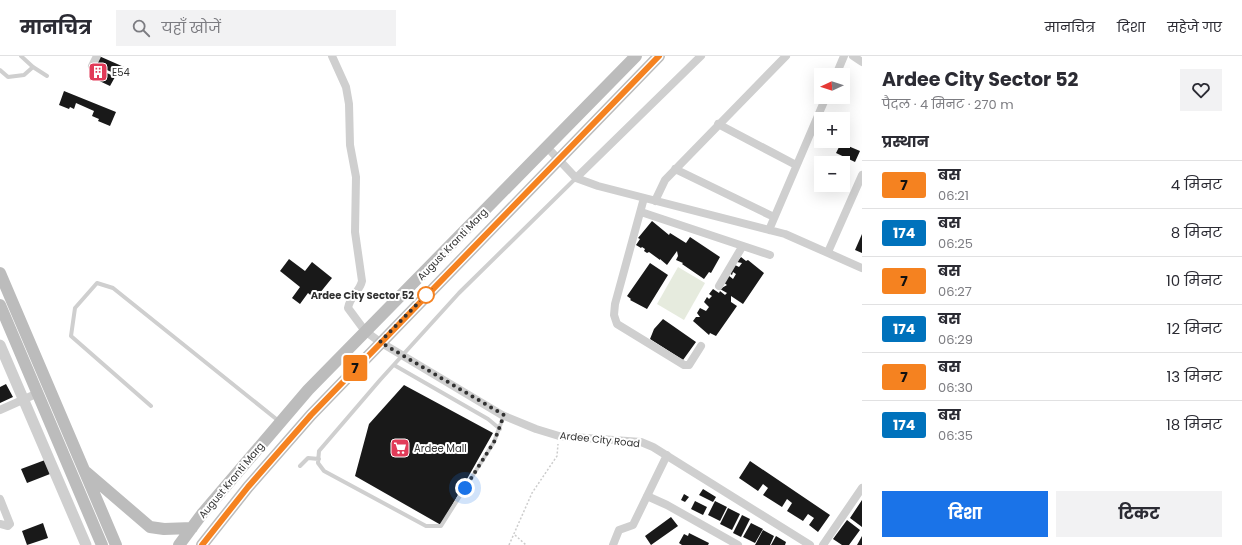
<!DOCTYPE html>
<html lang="hi">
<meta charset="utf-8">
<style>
:root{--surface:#fff;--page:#f2f2f3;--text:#2b2b33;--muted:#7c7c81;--line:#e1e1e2;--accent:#1a73e8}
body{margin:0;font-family:Poppins,"Noto Sans Devanagari",sans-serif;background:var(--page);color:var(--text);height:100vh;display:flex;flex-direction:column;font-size:15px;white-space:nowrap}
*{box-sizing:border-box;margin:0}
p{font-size:13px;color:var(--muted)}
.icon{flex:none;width:22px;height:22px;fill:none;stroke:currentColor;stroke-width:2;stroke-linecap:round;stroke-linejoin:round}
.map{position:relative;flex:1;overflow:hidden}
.drawer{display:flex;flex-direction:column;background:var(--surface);width:380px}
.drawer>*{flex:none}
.badge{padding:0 8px;border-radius:3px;font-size:14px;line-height:26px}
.needle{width:26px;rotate:267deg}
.tools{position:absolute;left:814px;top:12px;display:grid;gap:8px}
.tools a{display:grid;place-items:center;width:36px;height:36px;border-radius:0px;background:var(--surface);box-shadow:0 4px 16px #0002;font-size:20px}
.you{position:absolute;width:20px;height:20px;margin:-10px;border:3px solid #fff;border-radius:50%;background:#1a73e8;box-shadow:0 0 0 6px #1a73e833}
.map>.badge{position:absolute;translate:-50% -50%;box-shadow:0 0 0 2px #fff}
h2{padding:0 20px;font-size:15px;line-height:36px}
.round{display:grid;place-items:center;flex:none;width:42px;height:42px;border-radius:0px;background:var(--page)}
.overview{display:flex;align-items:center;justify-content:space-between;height:68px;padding:0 20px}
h1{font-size:19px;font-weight:700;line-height:30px}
.primary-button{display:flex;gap:8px;margin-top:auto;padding:8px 20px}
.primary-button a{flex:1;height:46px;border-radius:0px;background:var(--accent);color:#fff;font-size:16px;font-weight:700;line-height:46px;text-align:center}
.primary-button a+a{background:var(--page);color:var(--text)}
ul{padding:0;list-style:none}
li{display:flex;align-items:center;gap:12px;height:48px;padding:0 20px;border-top:1px solid var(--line)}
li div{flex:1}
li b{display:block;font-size:15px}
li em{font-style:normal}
li .badge{min-width:44px;font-weight:700;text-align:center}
header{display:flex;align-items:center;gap:24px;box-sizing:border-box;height:56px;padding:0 20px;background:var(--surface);border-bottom:1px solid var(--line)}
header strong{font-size:19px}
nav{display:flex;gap:22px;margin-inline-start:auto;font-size:14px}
.search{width:280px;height:36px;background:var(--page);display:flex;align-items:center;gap:10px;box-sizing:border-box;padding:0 14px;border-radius:0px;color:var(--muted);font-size:15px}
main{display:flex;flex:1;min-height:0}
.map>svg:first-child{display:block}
</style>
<header>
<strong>मानचित्र</strong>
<div class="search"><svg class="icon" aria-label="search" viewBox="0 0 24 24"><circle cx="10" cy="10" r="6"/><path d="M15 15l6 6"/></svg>यहाँ खोजें</div>
<nav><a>मानचित्र</a><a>दिशा</a><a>सहेजे गए</a></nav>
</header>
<main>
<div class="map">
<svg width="862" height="489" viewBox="0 0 862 489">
<rect width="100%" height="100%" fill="#fff"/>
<!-- green -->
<path fill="#e6ebde" d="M678,211L705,227L684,264L657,248Z"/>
<!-- building -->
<path fill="#191919" d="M99,0L124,11L121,20L95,9Z
M95,11L115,21L110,30L91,21Z
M64,35L116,56L110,70L98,65L99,63L92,60L94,55L76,47L74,53L70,51L69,53L59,49Z
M841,87L860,95L855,106L836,97Z
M652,165L669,179L670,177L686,187L690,181L720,201L711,217L709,216L704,223L682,208L683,207L676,204L678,200L677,195L667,209L660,203V204L649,196L647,197L644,195L645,193L642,191L641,192L636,189L640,183L638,182Z
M862,178V197L855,194Z
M741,201L746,205L748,204L764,217L743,248L731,240V246L737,250L716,280L710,277L709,279L693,265L696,261H700L697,257L700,252L706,255L709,251L704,246L707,241L709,243L712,240L709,238L713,233L719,237L720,235L725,239L727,237L720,233L727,229L723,226L728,219L733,223L736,218L733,216L732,219L729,217L735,209L739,211L742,207L737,206Z
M289,203L305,215L312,206L332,222L315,243L308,237L300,248L292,242L300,231L280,215Z
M650,207L668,219L647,253L630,244L631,243L627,240Z
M663,263L696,286L683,304L650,283L654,273Z
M6,328L13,341L0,347V331Z
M404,329L493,377L441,469L355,420L369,368Z
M45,404L50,418L27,427L21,413Z
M750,405L830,459L818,476L809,469L814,462L808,458L803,465L787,455L792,447L787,443L782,451L763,439L768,432L763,428L758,435L739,422Z
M703,433L716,441L713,446L699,439Z
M684,438L689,441L685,446L681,444Z
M862,444V471L850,462Z
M695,445L707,451L703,459L691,453Z
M715,445L727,451L720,465L708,459Z
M728,452L740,458L732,474L720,468Z
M742,459L750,463L741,481L733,477Z
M671,461L678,470L651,489L645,480Z
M847,464L860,474L849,489H842L833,483Z
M43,467L48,482L27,489L22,475Z
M751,467L763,473L755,487L743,481Z
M763,474L774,480L770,489H755Z
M689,477L709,487L708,489H682L679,487L684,478L688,480Z
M776,480L786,486L785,489H771Z
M862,480V489H857Z"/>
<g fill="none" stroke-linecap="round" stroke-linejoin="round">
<!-- path -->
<path stroke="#ccc" stroke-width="1.5" stroke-dasharray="2 2" stroke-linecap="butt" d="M515,479L526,489
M509,489L532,437L557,400L558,388"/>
<!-- service -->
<path stroke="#cfcfcf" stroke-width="4" d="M21,0L33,11L47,20
M0,14L8,21L24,19L33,11
M394,309L488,363L500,373
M151,350L71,280L75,252L97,227L113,232L280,366
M504,359L494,386L441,470H426L324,415L318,407L319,395L380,324L459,237L576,122
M300,410L308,402L319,403"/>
<!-- minor -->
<path stroke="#cfcfcf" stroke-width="8" d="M332,0L346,31L349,48L350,89L356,121L355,176L362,225C360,235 350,240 348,252L365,275L380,286L502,359L536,373L559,380L641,386L653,391L810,489
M853,0L862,6
M92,10L97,0
M836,19L844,0
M718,68L796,109
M546,90L576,122L598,130L785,178L862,212
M675,113L774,161
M576,122L701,0
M644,142L615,248L614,259L617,268L684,309H689L701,290
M655,145L665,124L786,0
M641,156L770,199
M769,174L826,41
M828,196L862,119
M719,230L742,191
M0,354L38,337
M647,440L667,449L738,489
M0,443L10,468L8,470L0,468
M613,489L619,474L633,469L667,399
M823,489L862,432"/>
<!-- tertiary -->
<path stroke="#cfcfcf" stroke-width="11" d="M0,289L86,489"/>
<!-- secondary -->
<path stroke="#bcbcbc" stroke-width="12" d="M0,217L116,489
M0,249L102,489
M86,416L150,471L164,473L192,472
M179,489L202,458L308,334L636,0
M202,489L248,431L311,359L659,0"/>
</g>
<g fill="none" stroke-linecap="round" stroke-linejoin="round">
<!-- line casing -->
<g stroke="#fff" stroke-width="9">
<path id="line" d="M202,489L248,431L311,359L659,0"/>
</g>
<!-- line -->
<use href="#line" stroke="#f58220" stroke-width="6"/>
<!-- walk -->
<path stroke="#323232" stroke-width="4" stroke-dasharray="0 7.2" d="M426,239L431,234L380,286L504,359L494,386L465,432"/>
</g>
<!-- icons -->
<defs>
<g id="building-square" transform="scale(1)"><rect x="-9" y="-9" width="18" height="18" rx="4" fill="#e13b59" stroke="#fff"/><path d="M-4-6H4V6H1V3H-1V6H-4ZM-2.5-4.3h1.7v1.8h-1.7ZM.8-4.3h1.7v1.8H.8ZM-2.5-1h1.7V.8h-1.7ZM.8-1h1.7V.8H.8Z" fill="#fff"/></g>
<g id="supermarket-square" transform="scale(1)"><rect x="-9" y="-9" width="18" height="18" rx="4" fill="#e13b59" stroke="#fff"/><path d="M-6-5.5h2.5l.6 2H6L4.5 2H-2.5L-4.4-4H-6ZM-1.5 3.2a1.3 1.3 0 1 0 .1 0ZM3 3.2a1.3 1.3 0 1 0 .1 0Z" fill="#fff"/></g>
</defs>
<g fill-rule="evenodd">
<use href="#building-square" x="98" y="16"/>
<use href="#supermarket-square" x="400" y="392"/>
</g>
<!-- markers -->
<circle fill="#fff" stroke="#f58220" stroke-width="2" cx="426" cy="239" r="8"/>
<g text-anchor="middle" stroke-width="4" stroke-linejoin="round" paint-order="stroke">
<!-- poi labels -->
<g font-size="10" fill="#323232" stroke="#fff" text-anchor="start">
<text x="112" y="20">E54</text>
<text x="414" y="396">Ardee Mall</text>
</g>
<!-- street labels -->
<g font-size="10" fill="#323232" stroke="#fff">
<text transform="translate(452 188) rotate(-46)" y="4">August Kranti Marg</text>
<text transform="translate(600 383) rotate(6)" y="4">Ardee City Road</text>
<text transform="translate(231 424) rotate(-50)" y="4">August Kranti Marg</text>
</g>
<!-- stop labels -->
<g font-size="10" font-weight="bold" fill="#323232" stroke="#fff" text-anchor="end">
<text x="414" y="243">Ardee City Sector 52</text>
</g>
</g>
</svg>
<div class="tools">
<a><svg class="needle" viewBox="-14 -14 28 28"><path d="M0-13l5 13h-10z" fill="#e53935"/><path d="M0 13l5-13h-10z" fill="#7c7c81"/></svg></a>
<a>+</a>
<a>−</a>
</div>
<div class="you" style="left:465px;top:432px"></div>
<b class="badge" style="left:355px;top:312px;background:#f58220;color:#111">7</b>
</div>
<section class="drawer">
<div class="overview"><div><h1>Ardee City Sector 52</h1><p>पैदल · 4 मिनट · 270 m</p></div><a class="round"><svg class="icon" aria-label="heart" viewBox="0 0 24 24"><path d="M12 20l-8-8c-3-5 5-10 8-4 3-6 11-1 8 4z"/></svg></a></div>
<h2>प्रस्थान</h2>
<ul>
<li><span class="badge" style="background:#f58220;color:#111">7</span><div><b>बस</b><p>06:21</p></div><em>4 मिनट</em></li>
<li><span class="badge" style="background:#0072bc;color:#fff">174</span><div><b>बस</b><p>06:25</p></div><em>8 मिनट</em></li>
<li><span class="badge" style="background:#f58220;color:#111">7</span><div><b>बस</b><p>06:27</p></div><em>10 मिनट</em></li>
<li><span class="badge" style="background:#0072bc;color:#fff">174</span><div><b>बस</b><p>06:29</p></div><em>12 मिनट</em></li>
<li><span class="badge" style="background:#f58220;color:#111">7</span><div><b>बस</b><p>06:30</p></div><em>13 मिनट</em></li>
<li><span class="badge" style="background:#0072bc;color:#fff">174</span><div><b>बस</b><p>06:35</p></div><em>18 मिनट</em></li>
</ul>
<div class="primary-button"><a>दिशा</a><a>टिकट</a></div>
</section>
</main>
